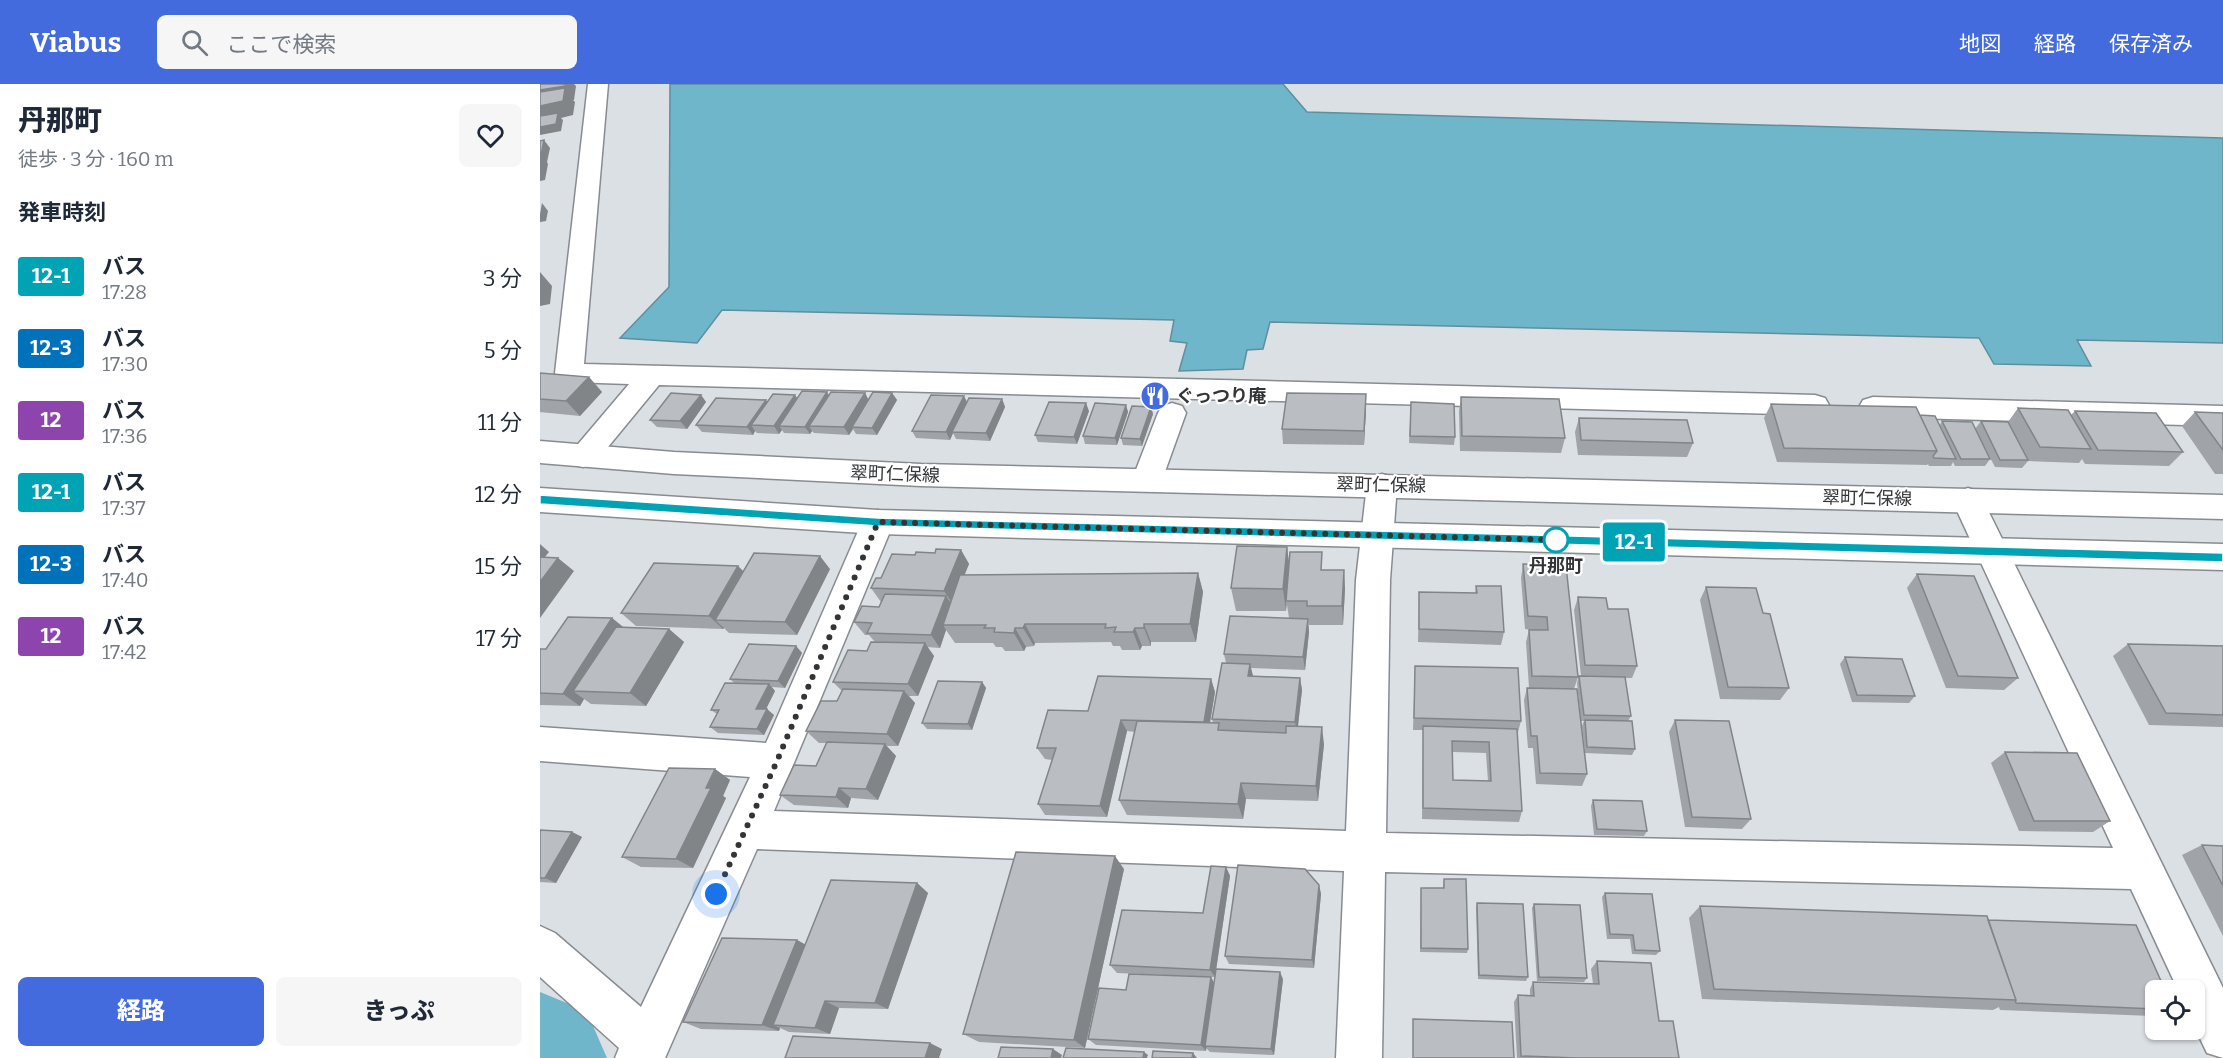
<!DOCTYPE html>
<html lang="ja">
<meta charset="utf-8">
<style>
:root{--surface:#fff;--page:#f6f6f7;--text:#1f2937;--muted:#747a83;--accent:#436bdd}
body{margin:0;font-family:Bitter,"Noto Sans JP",serif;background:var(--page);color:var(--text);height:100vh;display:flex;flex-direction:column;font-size:22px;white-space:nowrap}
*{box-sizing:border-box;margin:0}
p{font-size:20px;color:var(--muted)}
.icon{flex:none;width:33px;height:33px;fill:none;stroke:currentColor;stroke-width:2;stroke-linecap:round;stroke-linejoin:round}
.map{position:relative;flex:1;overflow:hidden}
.drawer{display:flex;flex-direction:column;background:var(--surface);width:540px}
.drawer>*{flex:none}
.badge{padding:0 12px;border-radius:4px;font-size:21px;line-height:39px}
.buttons{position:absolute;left:1605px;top:896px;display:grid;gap:12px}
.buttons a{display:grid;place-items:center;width:60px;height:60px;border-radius:9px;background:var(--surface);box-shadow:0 2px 4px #0004;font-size:30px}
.you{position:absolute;width:30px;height:30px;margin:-15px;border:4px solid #fff;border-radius:50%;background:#1a73e8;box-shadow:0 0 0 9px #1a73e833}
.map>.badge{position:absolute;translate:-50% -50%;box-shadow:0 0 0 3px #fff}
h2{padding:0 18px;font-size:22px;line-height:54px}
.round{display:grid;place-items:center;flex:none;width:63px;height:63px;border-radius:9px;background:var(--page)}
.summary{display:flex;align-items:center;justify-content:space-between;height:102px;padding:0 18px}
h1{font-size:28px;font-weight:800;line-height:45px}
.primary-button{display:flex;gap:12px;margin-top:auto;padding:12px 18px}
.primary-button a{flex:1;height:69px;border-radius:9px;background:var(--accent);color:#fff;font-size:24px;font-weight:800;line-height:69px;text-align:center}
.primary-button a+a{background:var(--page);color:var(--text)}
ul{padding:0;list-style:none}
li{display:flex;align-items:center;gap:18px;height:72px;padding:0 18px}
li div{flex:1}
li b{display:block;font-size:22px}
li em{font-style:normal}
li .badge{min-width:66px;font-weight:700;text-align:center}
header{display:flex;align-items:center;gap:36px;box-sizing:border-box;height:84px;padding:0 30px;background:var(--accent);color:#fff}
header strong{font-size:28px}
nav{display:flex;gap:33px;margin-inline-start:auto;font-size:21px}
.search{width:420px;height:54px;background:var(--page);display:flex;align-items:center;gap:15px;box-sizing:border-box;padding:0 21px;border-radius:9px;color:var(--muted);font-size:22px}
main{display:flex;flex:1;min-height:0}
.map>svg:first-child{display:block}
</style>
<header>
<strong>Viabus</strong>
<div class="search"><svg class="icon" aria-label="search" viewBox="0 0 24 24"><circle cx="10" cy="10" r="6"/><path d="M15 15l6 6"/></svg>ここで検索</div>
<nav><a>地図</a><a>経路</a><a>保存済み</a></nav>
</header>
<main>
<section class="drawer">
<div class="summary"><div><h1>丹那町</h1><p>徒歩 · 3 分 · 160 m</p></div><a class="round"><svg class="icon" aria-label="heart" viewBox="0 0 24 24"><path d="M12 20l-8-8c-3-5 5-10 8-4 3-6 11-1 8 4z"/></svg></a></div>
<h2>発車時刻</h2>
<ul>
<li><span class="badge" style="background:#00a3b4;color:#fff">12-1</span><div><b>バス</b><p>17:28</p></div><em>3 分</em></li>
<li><span class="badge" style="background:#0072bc;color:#fff">12-3</span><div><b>バス</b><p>17:30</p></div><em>5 分</em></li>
<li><span class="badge" style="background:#8e44ad;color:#fff">12</span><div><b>バス</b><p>17:36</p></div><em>11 分</em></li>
<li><span class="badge" style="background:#00a3b4;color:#fff">12-1</span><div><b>バス</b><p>17:37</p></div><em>12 分</em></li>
<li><span class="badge" style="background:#0072bc;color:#fff">12-3</span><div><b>バス</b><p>17:40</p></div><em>15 分</em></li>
<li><span class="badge" style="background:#8e44ad;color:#fff">12</span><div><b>バス</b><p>17:42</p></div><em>17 分</em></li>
</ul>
<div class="primary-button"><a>経路</a><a>きっぷ</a></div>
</section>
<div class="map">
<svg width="1683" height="974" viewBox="0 0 1683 974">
<rect width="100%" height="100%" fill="#dbe0e4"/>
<!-- water -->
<path fill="#70b6cb" stroke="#5d8f9e" stroke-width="1.5" d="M130,0H743L767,28L1683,54V259L1537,256L1551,282L1454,280L1439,254L730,238L723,265L707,266L703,285L639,287L647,259L630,257L634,236L182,226L157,259L80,254L129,203Z"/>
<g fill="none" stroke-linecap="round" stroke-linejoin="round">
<!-- river -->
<path fill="#70b6cb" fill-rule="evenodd" d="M0,908L39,924L50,935L67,974H0Z"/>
<!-- minor casing -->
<g stroke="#888c90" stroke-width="3">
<path id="minor" d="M48,0H68L44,280L1275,311L1285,314L1289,321L1285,328L1275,331L119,301L54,380L43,383L32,380L28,372L89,300L29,298L19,296L15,289Z
M1333,313L1683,322V342L1333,333L1323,330L1319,323L1323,316Z
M632,319L642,322L646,329L622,396L618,404L607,407L596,404L592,396L618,329L622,322Z
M842,390L853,393L857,401L850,496L846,749L1573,764L1412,416L1417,408L1428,404L1439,408L1683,904V974L1667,969L1654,942V906H1638L1591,805L845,788L842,974H796L804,787L217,765L125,974H75L79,964L0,893V842L15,849L101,923L210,693L0,677V643L226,659L322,438L327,429L338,426L349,429L354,438L234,727L806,747L816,496L827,401L831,393Z"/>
</g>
<!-- major casing -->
<g stroke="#888c90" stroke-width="3">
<path id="major" d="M0,357L134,368L381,380L1683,411V435L381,402L134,390L0,379Z
M0,404L338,426L1683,460V486L338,450L0,428Z"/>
</g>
<!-- minor -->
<use href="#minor" fill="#fff" fill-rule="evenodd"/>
<!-- major -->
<use href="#major" fill="#fff" fill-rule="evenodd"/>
</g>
<!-- wall -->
<path fill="#a0a3a8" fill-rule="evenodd" d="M0,289L49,293L62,308L40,332L0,328Z
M325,309L328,315L352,309L357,316L337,351L316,350L313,345L309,351L274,349L272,347L270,350L244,349L242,346L239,350L217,349L215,347L213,351L162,348L156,341L228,318L257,314L289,311Z
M161,311L166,318L147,345L117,343L110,336Z
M921,313L1025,354L1021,369L920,367L919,327Z
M462,315L465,323L450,357L416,355L413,349L410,356L376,354L372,347L427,318Z
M871,318L915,353L914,361L869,359Z
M1231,320L1380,331L1400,341L1402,337L1450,375L1445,382H1415L1413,378L1411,382H1389L1388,380L1387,381L1237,378L1224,334Z
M586,321L588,328L577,361L545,360L543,352Z
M611,323L613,330L602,362L583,361L581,354Z
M1478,324L1531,331L1535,327L1643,368L1629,382L1545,380L1542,375L1539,379L1488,377L1482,384L1455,383L1435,345L1441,337L1468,338Z
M826,325L824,361L743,360L742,345Z
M549,327L537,360L498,358L495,351Z
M1655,328L1683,329V390H1675L1642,342Z
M1039,334L1153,359L1147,373L1038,371L1035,348Z
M747,463L749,480L783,486H804L805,505L803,541H769L768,536L769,548L765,586L711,584L713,592L760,594L762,606L758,642L784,660L778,717L706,715L703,735L587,731L579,716L595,648L587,647L567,733L505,731L498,720L512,676L505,675L497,664L548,627L671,595L675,608L670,639H673L672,635L686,579L684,570L749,534L747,521L746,527H696L691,504Z
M421,466L429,480L424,491L658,489L663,508L656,558H611V562H602L600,566H582L580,562H573L571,558L495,559L494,562L486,563L484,567H465L462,563H456L453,559H415L406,546L400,564L387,563L394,572L378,612H369L375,619L358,662H346L356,672L338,716L311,714L308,724L254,721L240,711L276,682L286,659H279L266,647L297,617L302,607L293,598L327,567L335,558L329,551H325L314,538L339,523L341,518L331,504L341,494L375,471Z
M983,480L1038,593L1034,605L1047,690L1042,702L996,700L993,664H988L984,616L987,604H989L986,558L989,546H991L985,545L981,494Z
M198,482L203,487L290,485L257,551L189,549L184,544L183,545L96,542L81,529Z
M1377,490L1478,594L1464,606L1406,604L1367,504Z
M936,502L964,548L961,561L878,558L879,508L935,509Z
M1166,503L1223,529L1249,604L1240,616L1180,615L1160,516Z
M1038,513L1068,525L1097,582L1092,594H1085L1091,632L1088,637L1095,665L1092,671L1045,669L1042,642L1044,637H1041L1037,599L1039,592H1041L1034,526Z
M72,534L83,543L129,545L144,558L106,622L51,620L44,615L40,622L0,621V565H6Z
M1588,560L1683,562V643L1609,641L1573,572Z
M256,562L262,569L245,604L232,603L235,607L226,625L234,631L224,651L178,649L170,643L177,630L171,626L194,599L190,595Z
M1305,573L1375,612L1369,619L1312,618L1300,580Z
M875,582L981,637L978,648H977L982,727L979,738L882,735L883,646H873ZM913,668L946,669L948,697L913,696Z
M442,598L446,604L432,646L387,645L382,639Z
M1135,636L1211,735L1202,745L1145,743L1129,648Z
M1465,668L1570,737L1553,748L1479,747L1451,679Z
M175,685L190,696L183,712L186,714L153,784L101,783L82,773Z
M1053,716L1107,747L1104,752L1054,751L1051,722Z
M0,746L32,748L42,753L16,799L0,798Z
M1662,761L1683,762V852L1642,771Z
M686,783L690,792L675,893L577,889L570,881L663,829Z
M584,785L545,964L439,958L423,950Z
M904,795L928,865L927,869L880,868L881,804H903Z
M377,799L388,809L348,925L299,924L290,950L249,948L240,944L239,947L161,945L143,938L257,856L265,861Z
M779,801L781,810L774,884L689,880L685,872Z
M1065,809L1120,867L1116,871L1092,870L1090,855H1067L1062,813Z
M937,819L988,893L986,897L938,895L936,823Z
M994,820L1047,894L1044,898L997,897L992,824Z
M1160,822L1448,836L1616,906V931L1612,932L1460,926L1459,923L1453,926L1162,915L1149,834Z
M1057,877L1119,937L1139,974H977L974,918L978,911H990V905L993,898L1053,900L1051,885Z
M671,893L674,899L743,895L734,971L670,968L666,964V967L556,961L548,955L586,906Z"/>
<!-- shaded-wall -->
<path fill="#828588" d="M25,0H34L36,2L34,16H33L35,18L33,31L21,34L23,36L21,47L0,51V6Z
M4,56L10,64L7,78L8,80L5,96L0,97V71Z
M2,119L8,127L6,137L0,138V130Z
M0,188L12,202L10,220L0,222Z
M49,293L62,308L40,332L26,317Z
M287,308L292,316L269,342L272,347L270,350L265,343Z
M325,309L329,317L312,343L313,345L309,351L304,343Z
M352,309L357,316L337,351L332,344Z
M826,310V325L824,361V347Z
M161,311L166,318L147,345L140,337Z
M255,311L260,318L239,342L242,346L239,350L234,342Z
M424,312L428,320L412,348L413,349L410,356L406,348Z
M462,315L465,323L450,357L446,349Z
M226,316L231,324L211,341L215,347L213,351L207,343Z
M546,319L549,327L537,360L534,353Z
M586,321L588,328L577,361L575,354Z
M611,323L613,330L602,362L600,355Z
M0,460L9,468L0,479Z
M747,463L750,486L746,517V527L743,505Z
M421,466L429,480L413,520L404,507Z
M280,472L290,485L257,551L245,538Z
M18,474L34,487L0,534V498Z
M198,482L211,495L175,536L184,544L183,545L169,532Z
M804,486L805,505L803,541L802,522Z
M658,489L663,508L656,558L650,540Z
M406,512L415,525L403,541L406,546L400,564L391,551Z
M72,534L88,547L33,607L44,615L40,622L23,610Z
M768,535L769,548L765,586L763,573Z
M485,540L495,559L494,562L483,544Z
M604,540L611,558V562L604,544Z
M475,544L486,563L484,567L474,549Z
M595,544L602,562L600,566L593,548Z
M129,545L144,558L106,622L90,609Z
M385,559L394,572L378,612L368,600Z
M256,562L262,569L245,604L238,597Z
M710,580L713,592H708Z
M760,594L762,606L757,650L755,638Z
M671,595L675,608L668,650L664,638Z
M442,598L446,604L432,646L428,640Z
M229,600L235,607L223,631L216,625Z
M364,607L375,619L358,662L347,650Z
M227,625L234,631L224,651L217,645Z
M581,636L587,647L567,733L560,722Z
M782,643L784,660L778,717L776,702Z
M345,660L356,672L338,716L326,705Z
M175,685L190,696L183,712L186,714L153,784L136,775Z
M701,699L706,715L703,735L698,720Z
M299,704L311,714L308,724L296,713Z
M32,748L42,753L16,799L5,794Z
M575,772L584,785L545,964L534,956Z
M686,783L690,792L675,893L670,886Z
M377,799L388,809L348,925L335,919Z
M779,801L781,810L774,884L772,876Z
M257,856L272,864L233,941L240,944L239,947L222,941Z
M740,888L743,895L734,971L731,965Z
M671,893L675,901L666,967L661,961Z
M285,917L299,924L290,950L275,944Z
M390,959L402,965L399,974H385Z
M513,965L522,971L521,974H511Z
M604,968L608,971L607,974H603Z
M653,969L657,974H652Z"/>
<!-- building -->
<path fill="#babec3" stroke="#828588" stroke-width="1.5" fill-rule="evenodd" d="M0,0H25V2L0,6Z
M25,4L23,17L0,22V8Z
M18,29L16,40L0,43V32Z
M4,56L1,71H0V57Z
M2,72L0,85V73Z
M0,289L49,293L26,317L0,315Z
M262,307L287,308L265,343L239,342Z
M291,308L325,309L304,343L269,342Z
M333,308L352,309L332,344L312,343Z
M131,309L161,311L140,337L110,336Z
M747,309L826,310L824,347L742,345Z
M233,310L255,311L234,342L211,341Z
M391,311L424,312L406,348L372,347Z
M921,313L1019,315L1025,354L922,352Z
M176,314L226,316L207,343L156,341Z
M429,314L462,315L446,349L412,348Z
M509,318L546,319L534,353L495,351Z
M871,318L914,320L915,353L870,352Z
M555,319L586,321L575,354L543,352Z
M1231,320L1376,323L1397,367L1244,364Z
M592,322L611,323L600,355L581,354Z
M1478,324L1528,326L1551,365L1500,363Z
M1535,327L1616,329L1643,368L1558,366Z
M1655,328L1683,329V366Z
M1380,331L1395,332L1416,375L1394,374L1393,372L1397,367Z
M1039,334L1147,336L1153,359L1041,356Z
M1402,337L1432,338L1450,375H1421Z
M1441,337L1468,338L1488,376H1460Z
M697,462L747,463L743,505L691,504Z
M396,465L421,466L404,507L331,504L336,494H341L352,470L375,471L376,468L395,469Z
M750,468H782L781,486H804L802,522H767V517H746Z
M214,469L280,472L245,538L175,536Z
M0,473L18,474L0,498Z
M114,479L198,482L169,532L81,529Z
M983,480L1026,482L1038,593L992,592L989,546H1008L1007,533L988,532Z
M658,489L650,540H604V544H595L593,548H574L576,543L565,544L566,540H485L483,544H475L474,549L454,548L455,544H444L446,541H403L420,491Z
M1377,490L1434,492L1478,594L1418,592Z
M936,502H961L964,548L879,545V508L937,509Z
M1166,503L1216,504L1223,529L1230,530L1249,604L1188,603Z
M345,510L406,512L391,551L327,549L332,539L314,538L322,522L339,523Z
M1038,513L1066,514L1068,525H1088L1097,582L1045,581Z
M690,532L768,535L763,573L684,570Z
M28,533L72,534L23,610L0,609V565H6Z
M76,543L129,545L90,609L33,607Z
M331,558L385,559L368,600L293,598L308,566L327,567Z
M209,560L256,562L238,597L190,595Z
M1588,560L1683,562V631L1626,629Z
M1305,573L1362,575L1375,612L1317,611Z
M682,579L710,580L708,592L760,594L755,638L672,635Z
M875,582L978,584L981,637L874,634Z
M558,592L671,595L664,638L581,636L560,722L498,720L516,664H497L508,626L548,627Z
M1039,592L1085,593L1091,632L1044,631Z
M398,597L442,598L428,640L382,639Z
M185,599L229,600L216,625H227L217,645L170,643L179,626H171Z
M987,604L1037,605L1047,690L1000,689L997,652H991Z
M303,605L364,607L347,650L266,647L281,617H297Z
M1045,636L1092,637L1095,665L1047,663Z
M1135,636L1189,637L1211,735L1152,733Z
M597,637L679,639L678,646L746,649V642L782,643L776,702L701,699L698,720L579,716Z
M883,642L977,645L982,727L883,724ZM912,657L949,658L951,697L913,696Z
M287,658L345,660L326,705L299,704L296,713L240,711L254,681L276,682Z
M1465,668L1537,669L1570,737H1494Z
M129,684L175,685L166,704H171L136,775L82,773Z
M1053,716L1102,717L1107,747L1057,745Z
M0,746L32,748L5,794H0Z
M1662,761L1683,762V802Z
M476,768L575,772L534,956L423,950Z
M698,781L765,785L779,801L772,876L685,872Z
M671,782L686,783L670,886L570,881L582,826L663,829Z
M904,795H926L928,865L881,864V804H904Z
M291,796L377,799L335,919L285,917L275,944L233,941Z
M1065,809L1112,810L1120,867L1095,866L1093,851L1070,850Z
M937,819L983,820L988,893L939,891Z
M994,820L1040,821L1047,894L999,893Z
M1160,822L1447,832L1476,916L1174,905Z
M1448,836L1596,841L1625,906H1616V925L1476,919L1475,916H1476Z
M182,854L257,856L222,941L143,938Z
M1057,877L1111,879L1119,937H1133L1139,974H1037L981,972L978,911L994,912L993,898L1059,900Z
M676,885L740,888L731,965L665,962Z
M589,890L671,893L661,961L548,955L559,904L586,906Z
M873,935L972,938L974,974H873Z
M253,952L390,959L385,974H245Z
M461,963L513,965L511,974H458Z
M526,964L604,968L603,974H523Z
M613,967L653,969L652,974H612Z"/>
<!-- line -->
<path fill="#00a3b4" stroke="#fff" stroke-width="1.5" d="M0,411L338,434L1683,469V478L338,442L0,420Z"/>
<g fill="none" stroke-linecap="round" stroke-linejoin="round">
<!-- walk -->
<path stroke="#323436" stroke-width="6" stroke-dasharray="0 10.8" d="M176,810L237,677L338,438L1016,456"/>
</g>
<!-- icons -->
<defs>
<g id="restaurant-disc" transform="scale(1.5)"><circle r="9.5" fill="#436bdd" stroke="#fff"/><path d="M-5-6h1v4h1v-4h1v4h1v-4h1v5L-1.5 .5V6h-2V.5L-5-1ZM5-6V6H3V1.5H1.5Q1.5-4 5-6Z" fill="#fff"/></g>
</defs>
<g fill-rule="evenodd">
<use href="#restaurant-disc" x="615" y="312"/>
</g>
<!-- markers -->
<circle fill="#fff" stroke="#00a3b4" stroke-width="3" cx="1016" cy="456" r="12"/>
<g text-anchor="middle" stroke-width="4.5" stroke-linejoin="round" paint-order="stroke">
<!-- poi labels -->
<g font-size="18" font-weight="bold" fill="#323436" stroke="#fff" text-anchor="start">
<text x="636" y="318">ぐっつり庵</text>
</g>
<!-- street labels -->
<g font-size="18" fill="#323436" stroke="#fff">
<text transform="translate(355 390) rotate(2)" y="6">翠町仁保線</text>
<text transform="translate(841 401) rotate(1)" y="6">翠町仁保線</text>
<text transform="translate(1327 414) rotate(1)" y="6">翠町仁保線</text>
</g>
<!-- stop labels -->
<g font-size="18" font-weight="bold" fill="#323436" stroke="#fff">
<text x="1016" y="488">丹那町</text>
</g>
</g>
</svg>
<div class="buttons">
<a><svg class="icon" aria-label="locate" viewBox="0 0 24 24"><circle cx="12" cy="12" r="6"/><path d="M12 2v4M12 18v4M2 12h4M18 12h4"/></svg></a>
</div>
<div class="you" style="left:176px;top:810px"></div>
<b class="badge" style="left:1094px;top:458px;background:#00a3b4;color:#fff">12-1</b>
</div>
</main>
